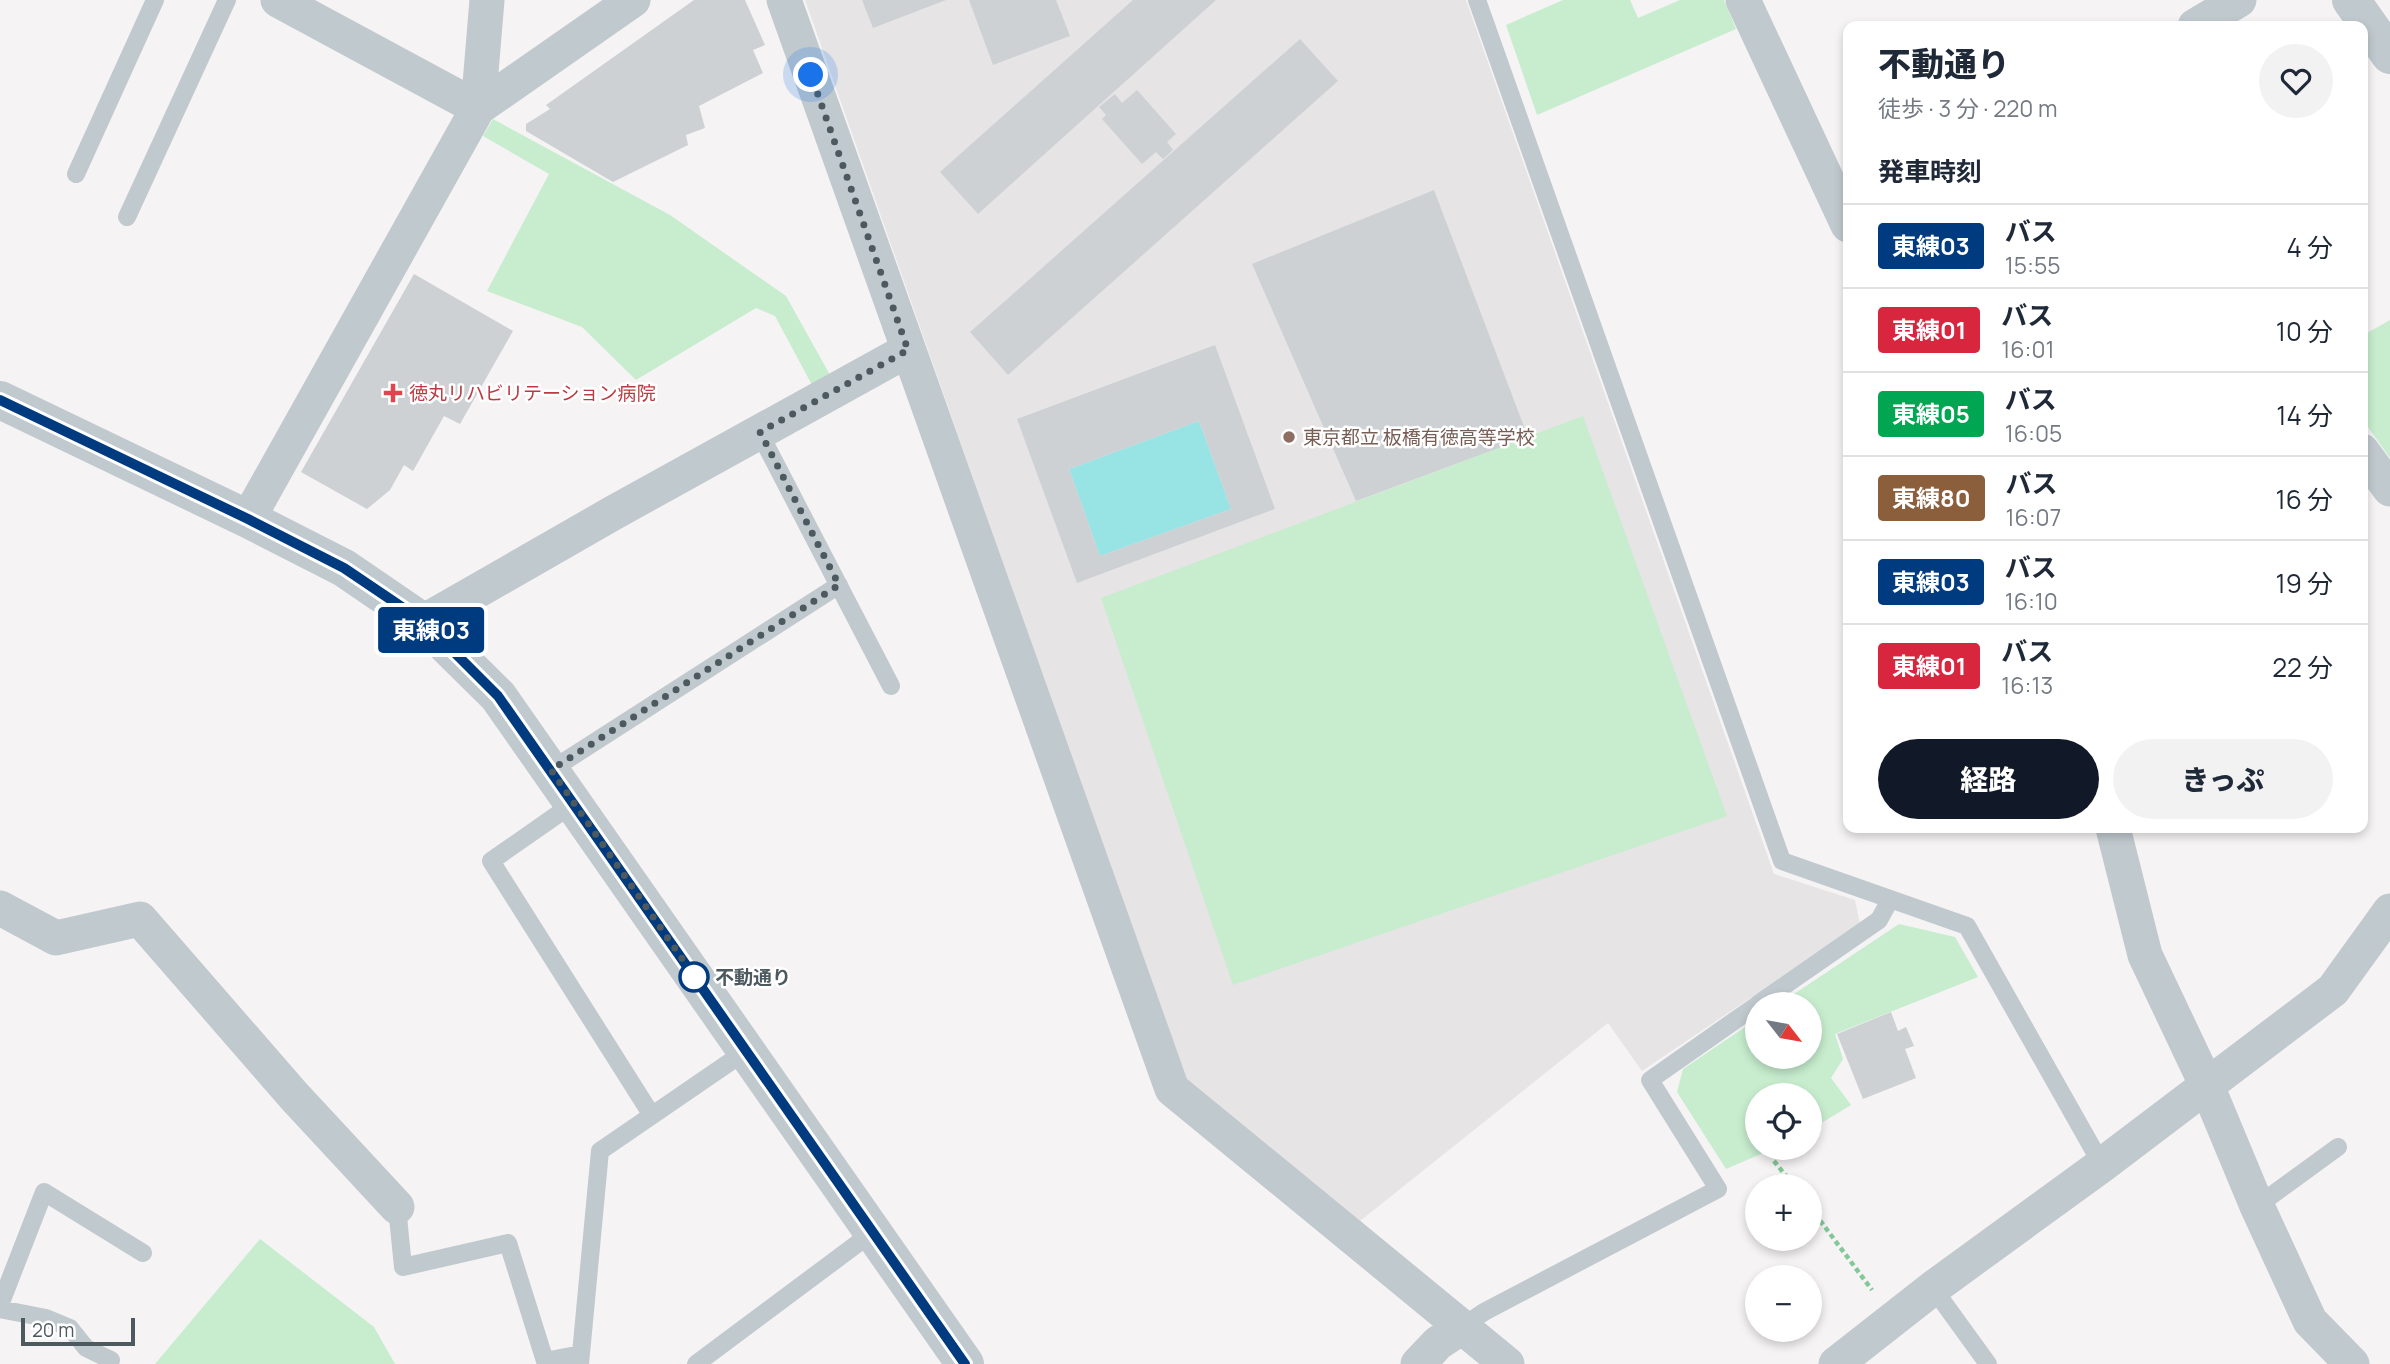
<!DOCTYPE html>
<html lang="ja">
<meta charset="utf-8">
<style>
:root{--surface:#fff;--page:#f2f2f3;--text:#1f2937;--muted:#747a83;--line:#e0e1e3;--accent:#111827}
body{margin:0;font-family:Manrope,"Noto Sans JP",sans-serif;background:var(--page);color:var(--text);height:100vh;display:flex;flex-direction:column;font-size:26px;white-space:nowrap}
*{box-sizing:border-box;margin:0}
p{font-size:23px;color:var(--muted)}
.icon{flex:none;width:38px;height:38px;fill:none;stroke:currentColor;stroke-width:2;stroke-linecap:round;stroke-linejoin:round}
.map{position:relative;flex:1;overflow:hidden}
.sheet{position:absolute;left:1843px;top:21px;width:525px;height:812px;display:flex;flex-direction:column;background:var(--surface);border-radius:14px;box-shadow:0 4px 10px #0003}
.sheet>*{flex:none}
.badge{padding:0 14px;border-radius:5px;font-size:24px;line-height:46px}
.needle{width:46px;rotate:121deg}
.tools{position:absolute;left:1745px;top:992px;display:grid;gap:14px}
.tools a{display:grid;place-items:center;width:77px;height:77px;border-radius:50%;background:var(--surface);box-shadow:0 4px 10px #0003;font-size:35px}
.scale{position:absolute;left:21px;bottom:18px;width:114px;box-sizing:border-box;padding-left:7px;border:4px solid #4c595f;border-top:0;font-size:19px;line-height:24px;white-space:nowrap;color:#4c595f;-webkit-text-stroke:5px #fff;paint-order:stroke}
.you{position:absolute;width:35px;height:35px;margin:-18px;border:5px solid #fff;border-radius:50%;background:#1a73e8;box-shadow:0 0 0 10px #1a73e833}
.map>.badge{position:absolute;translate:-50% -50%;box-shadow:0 0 0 4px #fff}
h2{padding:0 35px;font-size:26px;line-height:63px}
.round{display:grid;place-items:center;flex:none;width:74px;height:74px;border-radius:37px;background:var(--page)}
.overview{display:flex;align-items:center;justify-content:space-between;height:119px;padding:0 35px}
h1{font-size:33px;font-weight:800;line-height:52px}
.button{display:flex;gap:14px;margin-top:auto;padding:14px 35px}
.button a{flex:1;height:80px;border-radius:42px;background:var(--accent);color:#fff;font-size:28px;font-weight:800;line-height:80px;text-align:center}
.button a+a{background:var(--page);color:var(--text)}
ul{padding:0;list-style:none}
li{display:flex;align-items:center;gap:21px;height:84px;padding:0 35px;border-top:2px solid var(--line)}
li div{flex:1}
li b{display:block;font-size:26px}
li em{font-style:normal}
li .badge{min-width:77px;font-weight:700;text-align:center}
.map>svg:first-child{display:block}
</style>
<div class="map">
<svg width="2390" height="1364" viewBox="0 0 2390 1364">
<rect width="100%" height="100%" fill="#f5f3f3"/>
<!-- education -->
<path fill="#e6e4e5" d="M805,0H1466L1774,874L1855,900L1860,924L1642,1071L1608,1023L1360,1221L1183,1075Z"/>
<!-- green -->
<path fill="#c7edce" d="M1563,0H1630L1638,18L1680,0H1724L1736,29L1537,115L1506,25Z
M493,119L670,215L786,296L830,375L812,385L775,316L756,308L636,380L582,327L487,291L549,174L483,136Z
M2390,320V458L2363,420L2362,336Z
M1583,416L1727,816L1233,985L1101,598Z
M1899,924L1955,937L1978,977L1835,1034L1843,1059L1831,1078L1851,1105L1810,1130V1096H1757V1148H1775L1726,1169L1677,1092L1683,1069L1757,1019V1057H1810V1004H1779Z
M260,1239L374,1327L395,1364H155Z"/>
<!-- water -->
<path fill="#98e4e5" d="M1199,421L1231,509L1100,556L1069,469Z"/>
<!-- building -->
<path fill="#cdd1d4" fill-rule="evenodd" d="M694,0H745L765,45L753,50L763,73L699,106L705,128L686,135L688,145L613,182L526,131V124L550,109L546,105Z
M862,0H946L873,28Z
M969,0H1056L1070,36L993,65Z
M1133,0H1216L978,214L940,172Z
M1300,39L1338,81L1008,375L970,332Z
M1137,90L1176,134L1167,142L1173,150L1163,159L1156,152L1142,164L1102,119L1106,115L1099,107L1115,94L1122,103Z
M1434,190L1528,437L1356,501L1252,264Z
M414,274L513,331L460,424L444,416L413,471L404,465L390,490L367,509L301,472Z
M1215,345L1275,509L1077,583L1017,419ZM1199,421L1231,509L1100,556L1069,469Z
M1891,1012L1898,1031L1906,1027L1914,1046L1905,1049L1916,1078L1863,1099L1837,1034Z"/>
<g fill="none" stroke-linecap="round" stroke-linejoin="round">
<!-- path -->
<path stroke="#82c898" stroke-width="4.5" stroke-dasharray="5 3.5" stroke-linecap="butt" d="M1774,1161L1794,1186
M1810,1207L1872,1290"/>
<!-- service -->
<path stroke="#c0c9ce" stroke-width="18" d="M1477,0L1782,861L1967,926L2102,1165
M76,174L155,0
M127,217L227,0
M759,432L891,686
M551,770L839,585
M574,803L491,861L651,1114
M1758,1004L1879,920L1890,900
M2257,1206L2338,1147
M397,1207L403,1267L508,1243L545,1361L581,1354
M1933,1288L1988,1364
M0,1305L44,1192L143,1253
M0,1309L46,1318L70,1328L86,1348L111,1360
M1462,1327L1484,1312L1718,1189L1650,1080L1757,1005
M580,1364L600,1151L746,1051
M696,1364L873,1232"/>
<!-- minor -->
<path stroke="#c0c9ce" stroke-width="35" d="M278,0L478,108L487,0
M784,0L1172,1089L1507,1364
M1743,0L1848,225
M2195,26L2239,0
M2362,451L2390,489
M248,519L478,108L633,0
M423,622L613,513L908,350
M2113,828L2145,955L2207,1086L2257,1206L2310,1321L2352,1364
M0,908L56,938L140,919L294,1096L397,1207
M1418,1364L1438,1343L1462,1327
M1836,1364L1933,1288L2102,1165L2333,990L2390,911"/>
<!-- tertiary -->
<path stroke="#c0c9ce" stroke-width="38" d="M2351,0L2390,55
M0,400L248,519L344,568L423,622L498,696L965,1364"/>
</g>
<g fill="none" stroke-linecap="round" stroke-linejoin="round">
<!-- line casing -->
<g stroke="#fff" stroke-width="16">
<path id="line" d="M0,400L248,519L344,568L424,622L498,696L965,1364"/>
</g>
<!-- line -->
<use href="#line" stroke="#003b80" stroke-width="10"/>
<!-- walk -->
<path stroke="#4c595f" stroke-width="7" stroke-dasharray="0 12.6" d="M694,977L699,983L551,770L839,585L760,432L908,350L811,75"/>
</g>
<!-- markers -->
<path fill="#e0444e" stroke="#fff" stroke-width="2.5" d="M389.5 382.5h7v7h7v7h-7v7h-7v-7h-7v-7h7z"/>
<circle fill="#8d6e63" stroke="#fff" stroke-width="2.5" cx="1289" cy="437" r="7"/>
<circle fill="#fff" stroke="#003b80" stroke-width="3.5" cx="694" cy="977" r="14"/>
<g text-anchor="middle" stroke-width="5" stroke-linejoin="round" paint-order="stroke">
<!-- health labels -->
<g font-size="19" fill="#be3a42" stroke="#fff" text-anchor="start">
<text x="409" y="400">徳丸リハビリテーション病院</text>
</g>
<!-- education labels -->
<g font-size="19" fill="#785e54" stroke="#fff" text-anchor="start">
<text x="1303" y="444">東京都立 板橋有徳高等学校</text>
</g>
<!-- stop labels -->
<g font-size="19" font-weight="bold" fill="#4c595f" stroke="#fff" text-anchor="start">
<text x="715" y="984">不動通り</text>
</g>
</g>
</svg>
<div class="tools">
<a><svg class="needle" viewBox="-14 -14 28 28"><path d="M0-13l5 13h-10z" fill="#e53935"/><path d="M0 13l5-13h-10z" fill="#747a83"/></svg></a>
<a><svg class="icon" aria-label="locate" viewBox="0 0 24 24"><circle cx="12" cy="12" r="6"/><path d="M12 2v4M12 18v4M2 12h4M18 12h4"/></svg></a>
<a>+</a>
<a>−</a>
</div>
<div class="scale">20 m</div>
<div class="you" style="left:811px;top:75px"></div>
<b class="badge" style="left:431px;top:630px;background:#003b80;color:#fff">東練03</b>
<section class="sheet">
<div class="overview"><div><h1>不動通り</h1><p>徒歩 · 3 分 · 220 m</p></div><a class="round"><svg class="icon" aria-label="heart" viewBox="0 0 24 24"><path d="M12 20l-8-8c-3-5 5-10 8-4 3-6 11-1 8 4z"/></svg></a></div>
<h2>発車時刻</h2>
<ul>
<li><span class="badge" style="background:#003b80;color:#fff">東練03</span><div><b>バス</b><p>15:55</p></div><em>4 分</em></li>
<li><span class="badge" style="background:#d7263d;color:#fff">東練01</span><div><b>バス</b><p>16:01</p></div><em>10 分</em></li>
<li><span class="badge" style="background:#00a651;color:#fff">東練05</span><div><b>バス</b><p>16:05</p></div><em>14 分</em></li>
<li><span class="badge" style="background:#8b5e3c;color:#fff">東練80</span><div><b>バス</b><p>16:07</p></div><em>16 分</em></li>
<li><span class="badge" style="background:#003b80;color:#fff">東練03</span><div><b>バス</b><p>16:10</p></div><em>19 分</em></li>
<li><span class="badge" style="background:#d7263d;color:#fff">東練01</span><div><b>バス</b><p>16:13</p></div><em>22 分</em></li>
</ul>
<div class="button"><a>経路</a><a>きっぷ</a></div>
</section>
</div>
